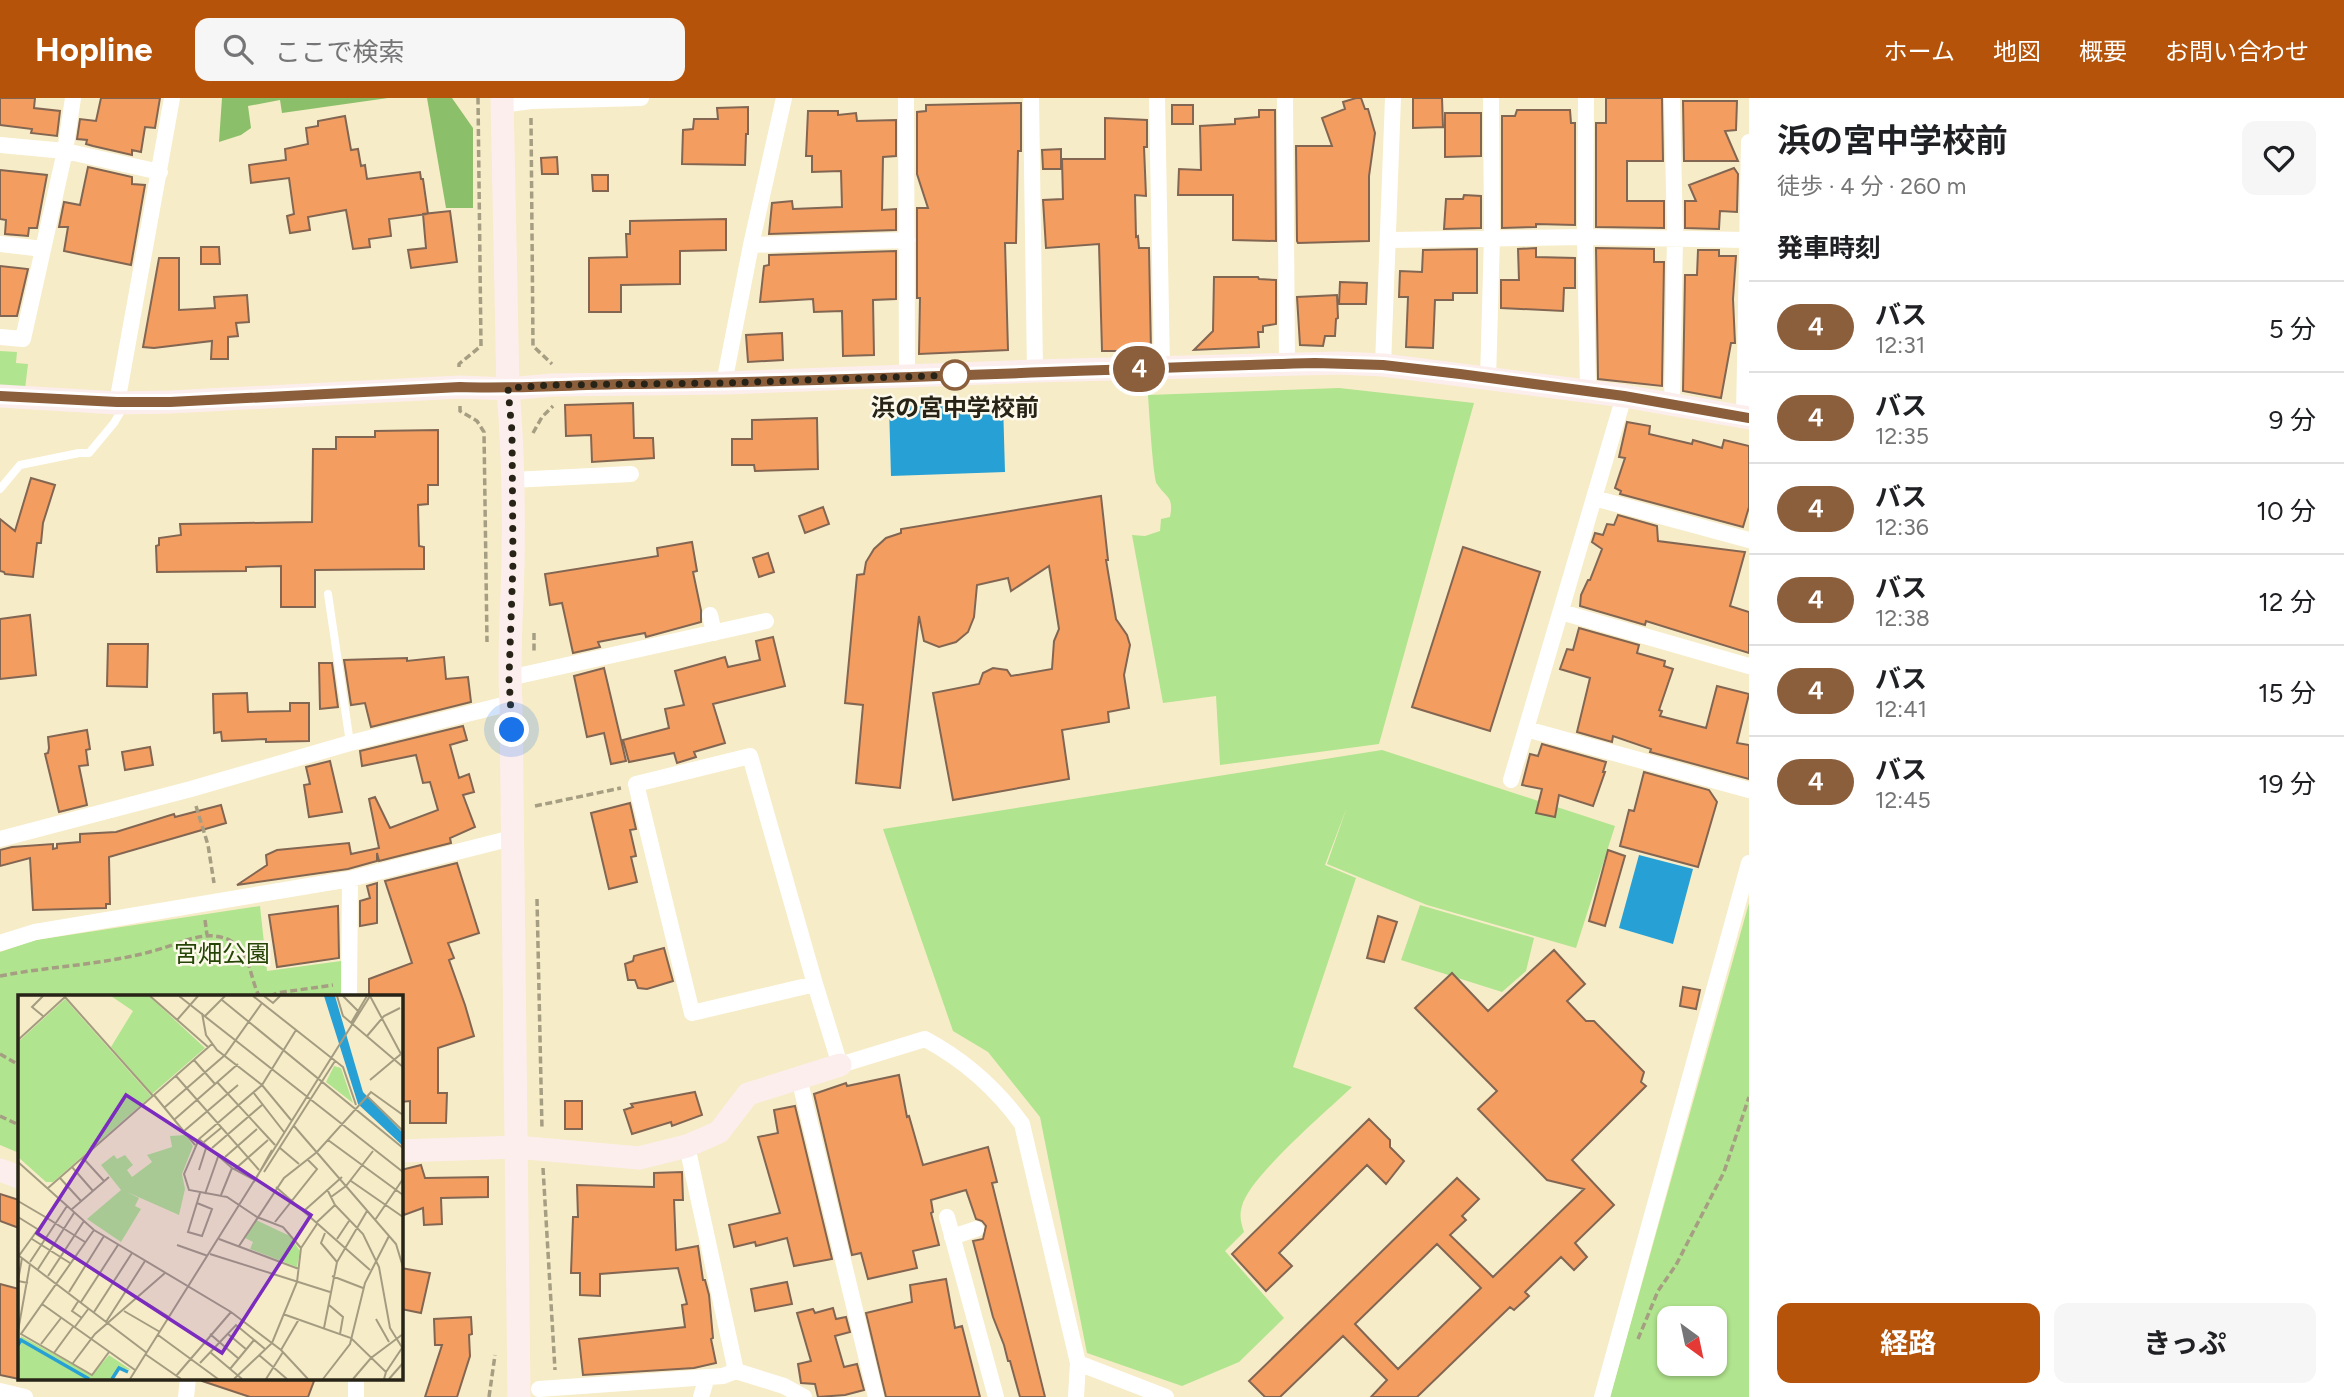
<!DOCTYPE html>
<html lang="ja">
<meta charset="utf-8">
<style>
:root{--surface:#fff;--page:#f6f6f6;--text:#202124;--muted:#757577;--line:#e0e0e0;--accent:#b45309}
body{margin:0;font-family:Figtree,"Noto Sans JP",sans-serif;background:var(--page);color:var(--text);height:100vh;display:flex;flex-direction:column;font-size:26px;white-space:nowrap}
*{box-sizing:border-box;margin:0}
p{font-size:23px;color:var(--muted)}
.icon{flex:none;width:38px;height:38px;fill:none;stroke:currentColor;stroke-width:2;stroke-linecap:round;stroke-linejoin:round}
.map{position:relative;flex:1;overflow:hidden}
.details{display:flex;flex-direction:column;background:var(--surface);width:595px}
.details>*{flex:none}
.badge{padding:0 14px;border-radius:23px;font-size:24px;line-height:46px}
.needle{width:46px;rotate:147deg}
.tools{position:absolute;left:1657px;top:1208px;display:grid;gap:14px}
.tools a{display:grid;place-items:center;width:70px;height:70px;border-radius:14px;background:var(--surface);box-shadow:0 2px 5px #0004;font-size:35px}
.you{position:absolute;width:35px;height:35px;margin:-18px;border:5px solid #fff;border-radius:50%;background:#1a73e8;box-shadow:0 0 0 10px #1a73e833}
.map>.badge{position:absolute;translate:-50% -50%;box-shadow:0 0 0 4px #fff}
h2{padding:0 28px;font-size:26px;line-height:63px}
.round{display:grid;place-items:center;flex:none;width:74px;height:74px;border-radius:14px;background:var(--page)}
.overview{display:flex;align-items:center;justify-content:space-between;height:119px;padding:0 28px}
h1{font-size:33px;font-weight:700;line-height:52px}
.button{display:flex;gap:14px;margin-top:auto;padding:14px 28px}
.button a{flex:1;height:80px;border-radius:14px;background:var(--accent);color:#fff;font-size:28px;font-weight:700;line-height:80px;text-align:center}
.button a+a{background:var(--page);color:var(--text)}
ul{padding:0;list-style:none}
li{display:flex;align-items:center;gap:21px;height:91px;padding:0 28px;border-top:2px solid var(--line)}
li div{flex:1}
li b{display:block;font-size:26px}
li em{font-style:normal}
li .badge{min-width:77px;font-weight:700;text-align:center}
header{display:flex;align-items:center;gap:42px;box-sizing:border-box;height:98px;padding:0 35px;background:var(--accent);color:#fff}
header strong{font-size:33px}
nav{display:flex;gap:38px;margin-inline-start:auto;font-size:24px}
.search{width:490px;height:63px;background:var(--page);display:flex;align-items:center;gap:18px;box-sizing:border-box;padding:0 24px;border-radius:14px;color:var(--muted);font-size:26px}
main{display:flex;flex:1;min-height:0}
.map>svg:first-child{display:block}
</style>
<header>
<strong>Hopline</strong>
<div class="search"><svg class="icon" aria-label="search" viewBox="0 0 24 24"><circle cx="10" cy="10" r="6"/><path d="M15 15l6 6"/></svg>ここで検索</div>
<nav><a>ホーム</a><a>地図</a><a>概要</a><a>お問い合わせ</a></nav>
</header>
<main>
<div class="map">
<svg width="1749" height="1299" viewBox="0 0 1749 1299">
<rect width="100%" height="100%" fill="#f7ecc8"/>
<!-- green -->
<path fill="#b1e48e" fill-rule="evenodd" d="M0,253L17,254L16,265L28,266L25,291L0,289Z
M1339,290L1474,305L1379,646L1220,667L1216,598L1163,605L1132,437L1145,438L1160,433L1161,421L1170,419C1174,398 1167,401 1157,386C1153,380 1149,309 1148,297Z
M1382,652L1615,728L1576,850L1427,807L1327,766L1347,709L1325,767L1356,780L1293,969L1352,989C1328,1012 1249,1079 1242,1108C1239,1118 1241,1125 1244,1134L1225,1153L1284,1220L1239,1264L1182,1288L1087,1255L1040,1019L988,954L953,933L883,731Z
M1749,805V1299H1610ZM1670,1220H1715V1265H1670Z
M1420,807L1534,840L1526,873L1502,894L1401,862Z
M260,808L267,873L341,863V898H19V1055L0,1047V854L36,842Z"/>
<!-- forest -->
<path fill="#8cbf69" d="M222,0H388L282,15L280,2L248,8L251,30L241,37L219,44Z
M427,0H452L473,30V110H446Z"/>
<!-- water -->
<path fill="#27a0d5" d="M1003,305L1005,374L891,378L889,308Z
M1639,757L1693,771L1673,846L1619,830Z"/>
<!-- building -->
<path fill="#f39d61" stroke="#836652" stroke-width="2" fill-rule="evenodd" d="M0,0H35L34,10L60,13L57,38L31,35L32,31L0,27Z
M101,0H160L155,30L145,29L141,54L132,52V57L93,48L86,46L87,42L77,41L80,21L96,23Z
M1356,0H1361L1365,11H1368L1375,35L1369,78V143L1298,145L1297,143L1296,48H1332L1322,20L1345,11L1343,4Z
M1413,0H1442L1443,29L1413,30Z
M1606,0H1662L1663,63H1627V103H1664V130L1596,129V25H1606Z
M1683,3H1737L1736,32L1725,33L1738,63H1684Z
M1021,5V53H1018L1016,145H1005L1008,252L919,256L920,200H917V110H928L917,76V14L926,13V7Z
M1172,7H1193V26H1172Z
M748,9V36H746L745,67L682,66L683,32L693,31L694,21H718L717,10Z
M1259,12H1275L1276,143L1233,142V97H1178L1179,71L1201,72L1200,28L1235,26V21L1259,19Z
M1517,12H1570L1571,25H1575V127L1536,126V129L1502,130V18H1515Z
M808,13H838V17L856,15L857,23L896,22V58L883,59L882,112L896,111V132L769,136L772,105L792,103L793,111L842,109L841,73L812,74V58H806Z
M1445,15H1481V58L1445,59Z
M345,18L351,52L358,51L361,68L365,67L367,81L420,74L421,81H423L428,116L389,121L391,138L369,141L370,149L353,151L346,112L308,119L310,132L290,135L287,118L294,116L289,80L251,85L249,67L286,62L285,51L308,46L306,30L318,28V23Z
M1105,20L1147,22V49H1144L1146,98L1135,97L1136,139L1138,138L1139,150H1149L1151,253H1102L1099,146L1046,150L1043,102L1063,101L1062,61H1105Z
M1061,51V71H1043L1042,52Z
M557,59L558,76H542L541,60Z
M88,69L132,79V86L145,87L131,167L64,153L68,129H59L64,104L80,107Z
M1734,70L1738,76L1737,114L1720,113L1719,131L1685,130V103H1696L1689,87Z
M0,72L47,77L37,130H29L28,138L5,136L6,122L0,121Z
M592,77H608V93H593Z
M1464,97L1481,98V130L1444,131L1446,101H1463Z
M450,113L457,164L411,170L408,152L426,150L423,116Z
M726,121V152L680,153V186L621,187V214H589V160L627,159L626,136H630V123Z
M201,149H219L220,166H201Z
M1536,150V159L1575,160V190H1564L1563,213L1501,210V182H1519L1518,151Z
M1596,150L1654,151V164H1664L1662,288L1598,281Z
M1477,151V195H1453V202H1435L1433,250L1406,249L1408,199H1399L1400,173L1422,174L1423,152Z
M1698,152H1719V158H1736L1733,201L1735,245H1731L1721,300L1683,293L1685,177H1697Z
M896,153V201L873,202L874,257L843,258L842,213L814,214L813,201L760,204L764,168L769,167V157Z
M159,160H179V212L215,210L214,199L247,197L249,224L236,225L238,238L228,239V261H211L212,243L154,250L143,249Z
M0,168L28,171L17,218H0Z
M1214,179H1258L1259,181L1276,182V226L1263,228V234H1258L1259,249L1194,252L1213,233Z
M1340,184L1367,185L1366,206H1339Z
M1337,197L1338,220L1336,221L1335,238H1325L1323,248L1300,247L1297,199Z
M782,235L783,262L748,264L746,237Z
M633,305L634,340H653L654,360L592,364L591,337L566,338L565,307Z
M817,320L818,371L755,373L754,367H732V341H752V322Z
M1627,324L1650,328L1649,336L1692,346L1693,342L1722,350L1724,342L1749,348V409L1743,429L1620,396L1621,393L1615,390L1625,360L1619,359Z
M438,332V387H428V406L418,407L419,448L424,449V471L315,472V509H281V468L246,469V473L157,474L156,448L159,447V440L181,437L180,426L312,424L313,351H336V339H375V333Z
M31,380L55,387L43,425L41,445H37L33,479L5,476L4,474L0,473V421L15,433Z
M1101,398L1108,462H1106L1116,521L1127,537L1130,547L1124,577L1129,610L1108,614L1109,624L1062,632L1069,681L953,702L933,595L979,586L983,575L993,570L1007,572L1011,578L1052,571L1054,543L1059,531L1049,468L1011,493L1008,480L977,487L974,519L968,534L956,544L939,549L924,543L919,518L900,690L856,685L863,607L845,605L857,477L864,476L866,464L874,451L886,440L901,435V431Z
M823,409L829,426L805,435L799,418Z
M1618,417L1657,428L1658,443L1745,454L1730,508L1749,514V555L1646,523L1645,527L1580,508L1581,497L1588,482H1590L1602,451L1592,444L1595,435L1603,437L1607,426L1614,427Z
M692,444L697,473L693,474L701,512V524L646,539L645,535L598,544L600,549L573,555L562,505L550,507L545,476L658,458L657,450Z
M1463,449L1540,474L1490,633L1412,609Z
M768,455L774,474L759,479L753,460Z
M30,517L36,577L0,581V521Z
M1579,530L1639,547L1637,555L1665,563L1664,568L1673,571L1659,612L1662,613L1660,618L1706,630L1717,588L1749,596L1737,645L1749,647V681L1650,654L1651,651L1613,638L1612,644L1577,634L1590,580L1560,571L1567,551L1573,552Z
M773,539L785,588L713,606L725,645L694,654L696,659L677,665L674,655L629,664L623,642L669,630L665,611L684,607L675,573L725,559L728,569L760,562L756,543Z
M108,546H148L147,589L107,588Z
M444,559L446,581L468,579L471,604L371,629L365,605L351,607L344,562L407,560V563Z
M319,565H332L338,609L320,611Z
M604,570L626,663L611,666L604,635L587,639L574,578Z
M247,595L248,614L290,613V605H309V643L266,644V641L222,643L221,634L214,635L213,596Z
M463,628L467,642L450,647L459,680L469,676L474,694L463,697L475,729L450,740L451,745L379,763L377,755V763L348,771L237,787L267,767L266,757L277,752L349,745L351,756L379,750L369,701L375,699L390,730L438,712L430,684L423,685L416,657L362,668L360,653Z
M87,632L90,651L86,652L88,667L79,668L87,707L59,714L45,656L48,655L49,650L48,639Z
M1542,646L1606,664L1603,674H1605L1593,708L1559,697L1555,719L1536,715L1542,691L1522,687L1530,656L1538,658Z
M150,649L153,667L125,672L122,654Z
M330,663L342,714L309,719L304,687L310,686L306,669Z
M1644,674L1709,692L1717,704L1698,769L1620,748L1629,712L1634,713Z
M630,705L636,731L630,732L636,758L631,759L637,784L609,791L591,715Z
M221,707L226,725L109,759L110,806H106V810L33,812L30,760L0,768V752L12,749L53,746V751L57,750V746L80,744V736L116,734L174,716L175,719Z
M1608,752L1625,758L1605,828L1589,823Z
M457,765L479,835L448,845L454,860L449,862L465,907L474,938L438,950V995H447L446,1025H410V1003L401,1004V898H369V881L412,865L385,783Z
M377,785V825L360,828V803L370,800L367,788Z
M338,808L339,860L277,869L269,817Z
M1378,818L1397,824L1384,864L1367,860Z
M664,850L673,883L647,891L638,890L635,882H628L625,866L633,863L634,858Z
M1554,852L1585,886L1567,903L1586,923H1594L1644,974L1641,984L1646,988L1572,1062L1614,1107L1575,1145L1587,1159L1574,1172L1561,1159L1525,1194L1529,1198L1514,1212L1510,1209L1417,1299H1371L1387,1282L1343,1238L1280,1299H1265L1249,1283L1457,1080L1479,1101L1462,1118L1466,1122L1450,1137L1493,1179L1584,1091L1547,1082L1478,1011L1497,993L1415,910L1452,875L1488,913ZM1437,1146L1481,1190L1398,1271L1355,1226Z
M1683,889L1700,892L1696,911L1680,908Z
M899,977L907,1019L909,1018L923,1067L988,1049L997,1084L992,1085L1045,1299H1020L1010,1263H1008L1004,1247L993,1219L973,1143L983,1141L986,1128L982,1123L976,1121L966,1092L931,1102L933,1114L931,1115L939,1147L913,1153L917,1170L868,1181L861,1155L852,1157L814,996L846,985L847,988Z
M695,994L702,1017L672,1028L671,1024L632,1036L624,1012L633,1009L631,1006Z
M565,1003H582V1031H565Z
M795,1008L832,1161L794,1168L787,1140L756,1148L755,1144L734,1149L729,1127L780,1115L758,1039L778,1035L774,1012Z
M1369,1021L1390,1042V1049L1404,1063L1386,1086L1367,1067L1279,1155L1292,1168L1266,1193L1232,1156Z
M421,1067L425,1080L488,1079V1099L441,1100L442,1126L424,1127L423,1110L404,1117L401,1106V1072Z
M682,1074L683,1102H674L676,1152L698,1148L703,1182H705L709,1197L713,1240L711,1241L716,1265L694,1270L583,1277L579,1241L685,1229L682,1207L687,1206L678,1170L600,1176V1198L580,1197V1175H571L573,1119H578L577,1087L654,1089V1075Z
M0,1096L19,1102V1130L0,1123Z
M401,1170L430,1175L421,1215L401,1211Z
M946,1181L955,1230L962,1228L980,1299H886L866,1215L912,1204L910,1187Z
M787,1184L792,1206L755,1213L751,1191Z
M0,1186L19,1191V1281L0,1277Z
M833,1210L836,1221L846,1219L850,1234L835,1238L844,1269L857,1266L864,1292L845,1297L818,1299L815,1286L801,1285L798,1266L811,1263L797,1215L813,1211L815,1215Z
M471,1219L472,1236L469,1237L470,1258L457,1299H425L442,1247H435L434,1221Z
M202,1280H305L314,1283L308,1299H250L202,1283Z"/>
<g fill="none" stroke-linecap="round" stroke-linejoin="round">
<!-- path -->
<path stroke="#a69e83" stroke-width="3.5" stroke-dasharray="7 3.5" stroke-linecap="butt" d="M531,20L533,248L552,266
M459,269V266L481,248L478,0
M460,308V313L477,323L484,334L487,544
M533,335L542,319L553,308
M534,535V555
M196,708L208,747L214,785
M535,708L621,690
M537,801L542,1031
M205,822L207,837
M0,878C51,868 103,867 153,853C178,847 206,829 231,843C250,853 250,880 259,898
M270,898L277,895L333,887
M0,956L19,967
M0,1018L19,1027
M543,1070L555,1272
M1638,1241L1658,1193L1676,1167L1724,1074L1749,999
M489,1299L495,1257"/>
<!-- lane -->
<path stroke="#fff" stroke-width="8" d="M0,391L20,367L79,355H89L114,325L124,308
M328,496L350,645"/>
<!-- street -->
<path stroke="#fff" stroke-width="16" d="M906,0L907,279
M1031,0L1035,273
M1157,0L1162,270
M1285,0L1287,266
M1586,0L1585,139L1588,293
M502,7L531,3L641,0
M0,47L65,53L160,74
M1389,142L1585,139L1746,142
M0,146L43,151
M751,147L907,142
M0,239L23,241L65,53L73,0
M1383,267L1393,0
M1488,281L1492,139L1491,0
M724,285L751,147L784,0
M117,305L172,0
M1672,307L1675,139L1672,0
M1744,319L1749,44
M512,382L631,376
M1594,400L1749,442
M1561,514L1749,568
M710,517L714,535
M509,580L766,523
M1526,631L1749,692
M1511,682L1624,298
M0,741L191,691L350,645L511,605
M0,845L35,834L350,781L512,740
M815,886L692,915L636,686L750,658L815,886L840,967L925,941C964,962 996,990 1022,1026L1078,1265L1076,1299
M349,898L350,781
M799,980L876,1299
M687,1048L736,1273
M947,1119L996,1299
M952,1139L976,1131
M1078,1265L1166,1299
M356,1280V1299
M539,1291L723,1278L736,1273L784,1288L804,1299
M0,1293L25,1299
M186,1299L188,1280
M701,1299L707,1279
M1602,1299L1749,765"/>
<!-- secondary -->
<path stroke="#fdeeee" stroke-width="23" d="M502,0L508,291C513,349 514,408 513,467C512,513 508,559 511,605L519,1299
M0,298L117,305L170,304L460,289L508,291L552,287L724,285L1035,273L1339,265L1383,267L1624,298L1749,320
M401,1053L516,1049L639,1060L687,1048L719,1034L748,996L840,967
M0,1072L19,1079"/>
</g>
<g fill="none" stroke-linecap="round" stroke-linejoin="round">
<!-- line casing -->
<g stroke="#fff" stroke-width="16">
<path id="line" d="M0,298L117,304H170L460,289C515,291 570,287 625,286C855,284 1085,271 1315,265L1383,267L1460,276L1624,298L1749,320"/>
</g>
<!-- line -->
<use href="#line" stroke="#8b5e3c" stroke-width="10"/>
<!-- walk -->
<path stroke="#272316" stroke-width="7" stroke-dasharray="0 12.6" d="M512,632L509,580L513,464L512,334L508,290L552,287L724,285L958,277H955"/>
</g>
<!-- markers -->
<circle fill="#fff" stroke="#8b5e3c" stroke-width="3.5" cx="955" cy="277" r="14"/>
<g text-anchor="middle" stroke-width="5" stroke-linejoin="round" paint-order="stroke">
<!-- stop labels -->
<g font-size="24" font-weight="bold" fill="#272316" stroke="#fdf9eb">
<text x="955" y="318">浜の宮中学校前</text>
</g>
<!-- park labels -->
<g font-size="24" fill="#264608" stroke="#fdf9eb">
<text x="222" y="864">宮畑公園</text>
</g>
</g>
<!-- overview -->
<g transform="translate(18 897)">
<rect width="385" height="385" fill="#f7ecc8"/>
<path d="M93,1H131L187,53L134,99L93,52L115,16ZM47,4L133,101L35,187H28L0,162V47ZM316,71L323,73L335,108L308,87ZM168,140L175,151L164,179L167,194L161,220L109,197L121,203L117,211L123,214L103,247L69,224L103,195L83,170L96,160L99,164L107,160L115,170L109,175L114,182L134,167L129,160L154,152L152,141ZM238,225L272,241L282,256L279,272L232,254L235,247L227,243ZM3,341L74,380L91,360L113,375L101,373L93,384H0Z" fill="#b1e48e"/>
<path d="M306,1H317L345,97L385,138V151L340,109Z" fill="#27a0d5"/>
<path fill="none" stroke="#27a0d5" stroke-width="3.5" d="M0,350L3,345L71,384M94,384L101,373L110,377"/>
<path fill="none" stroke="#a49c81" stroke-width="2" d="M132,1L190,52M161,1L385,177M235,1L325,72L338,110M246,1L255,8L262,1M319,1L325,21L385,72M325,1L341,17M352,1L383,59M204,5L385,153M184,18L188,40L199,55L244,90L273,125M25,21L14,12L25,1M187,21L207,1M159,25L180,1M333,28L349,1M278,35L244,90L181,144L166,179L171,195L209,202L239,222L265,232L283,253M349,41L366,21L382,13M0,45L47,2L135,101M176,65L197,89M158,81L241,175M352,85L383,59M199,87L257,150M235,97L266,137M136,100L177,150M349,101L385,136M147,112L207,60L244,8M157,124L220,69M276,131L378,249L385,272M166,136L220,90M181,144L214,173L235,184M310,145L385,200M186,147L203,133M194,153L244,110M262,153L281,169M207,162L239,134M65,163L86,186M0,167L76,235L213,317L263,355L290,384M54,172L75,196M217,174L250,145M181,175L189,150M246,177L317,66M42,183L63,206M333,186L385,222M236,187L254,155M258,192L352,275M30,193L194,49M187,199L201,159M203,200L214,173M313,202L328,191L355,156M0,206L29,223M179,208L194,214L184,241L170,237L182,198M317,210L345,239L361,272L372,333L385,354M53,215L91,182M287,215L324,182M0,222L21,235M29,223L67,247M357,225L385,184M257,227L299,174L290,165M299,227L317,210L309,194M76,235L3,339L74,380L91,357M307,238L303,248L319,267M18,239L151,322M14,244L52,268M201,244L281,274M319,244L331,226M159,250L190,261M221,251L266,183L299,157L353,97L385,120M192,259L312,297M0,260L129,358M0,262L42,204M4,263L0,286L10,288M12,267L49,211M20,274L56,218M30,281L66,226M314,281L345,293M51,297L86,241M61,305L54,316L64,323M63,307L100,250M24,309L117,375M311,310L325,322L322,339M106,316L142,337M76,317L114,258M265,319L333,343L368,377L366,384M358,324L371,347M88,327L127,266M56,333L71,313M306,333L319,267L349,216M0,336L12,269M192,339L221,364M210,339L229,355M140,340L200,384M23,349L43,323M263,355L281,324M192,357L224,384M36,358L55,332M127,359L163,384M241,360L269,384M55,368L77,339L147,278M182,368L218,330L247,354M212,374L236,345M368,377L384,353M158,381L213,317M112,384L352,1M216,384L254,348L279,287L283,253L299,229M248,384L265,357M305,384L332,349L347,288L371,241M335,384L353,363L385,339M371,384L385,368"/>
<path fill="#7b2cbf" fill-opacity="0.15" stroke="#7b2cbf" stroke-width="3.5" d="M108,100L293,220L204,358L19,238Z"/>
<rect width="385" height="385" fill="none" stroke="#272316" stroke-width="3.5"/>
</g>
</svg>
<div class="tools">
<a><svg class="needle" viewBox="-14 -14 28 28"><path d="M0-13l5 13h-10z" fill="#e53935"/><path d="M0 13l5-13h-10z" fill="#757577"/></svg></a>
</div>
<div class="you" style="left:512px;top:632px"></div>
<b class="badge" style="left:1139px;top:271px;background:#8b5e3c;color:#fff">４</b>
</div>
<section class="details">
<div class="overview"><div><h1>浜の宮中学校前</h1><p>徒歩 · 4 分 · 260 m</p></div><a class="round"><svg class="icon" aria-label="heart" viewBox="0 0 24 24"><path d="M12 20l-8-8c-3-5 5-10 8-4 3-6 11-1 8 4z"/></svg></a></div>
<h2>発車時刻</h2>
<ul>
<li><span class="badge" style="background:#8b5e3c;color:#fff">４</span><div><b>バス</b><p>12:31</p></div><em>5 分</em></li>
<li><span class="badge" style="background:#8b5e3c;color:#fff">４</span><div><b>バス</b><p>12:35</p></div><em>9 分</em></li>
<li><span class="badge" style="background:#8b5e3c;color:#fff">４</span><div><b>バス</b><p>12:36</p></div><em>10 分</em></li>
<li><span class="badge" style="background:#8b5e3c;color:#fff">４</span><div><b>バス</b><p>12:38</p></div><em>12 分</em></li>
<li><span class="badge" style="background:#8b5e3c;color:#fff">４</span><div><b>バス</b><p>12:41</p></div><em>15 分</em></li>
<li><span class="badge" style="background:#8b5e3c;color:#fff">４</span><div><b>バス</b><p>12:45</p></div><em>19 分</em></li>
</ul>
<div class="button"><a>経路</a><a>きっぷ</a></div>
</section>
</main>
